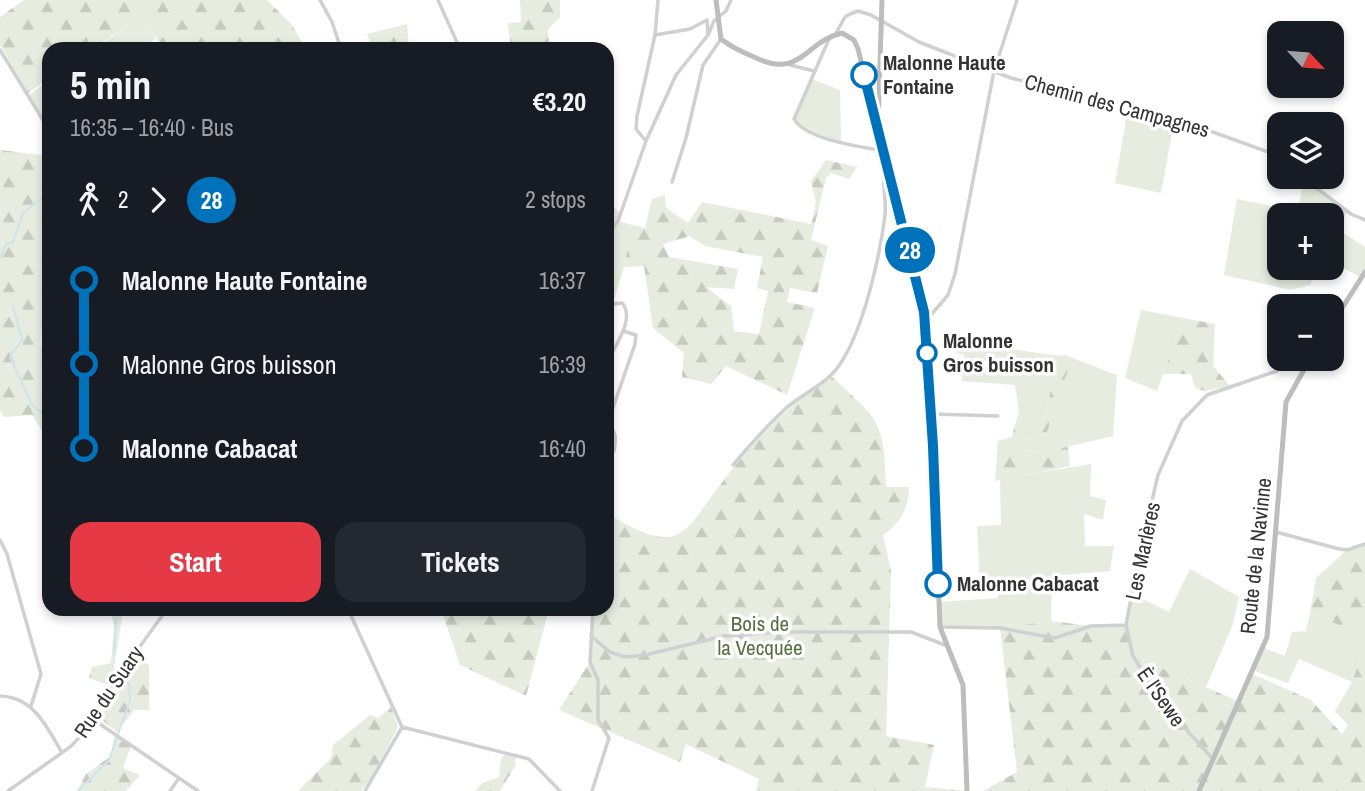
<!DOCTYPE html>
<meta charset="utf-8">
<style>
:root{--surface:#171b24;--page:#242831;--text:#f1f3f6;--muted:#9ea1a6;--accent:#e63946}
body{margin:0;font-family:"Archivo Narrow",sans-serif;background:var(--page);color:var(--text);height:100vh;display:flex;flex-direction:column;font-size:26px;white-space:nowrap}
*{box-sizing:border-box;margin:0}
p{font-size:23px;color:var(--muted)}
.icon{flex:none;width:38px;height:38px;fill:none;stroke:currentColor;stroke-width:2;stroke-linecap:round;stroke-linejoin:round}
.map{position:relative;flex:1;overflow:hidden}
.panel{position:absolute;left:42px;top:42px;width:572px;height:574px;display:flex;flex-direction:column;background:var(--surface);border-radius:21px;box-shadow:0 4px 10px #0003}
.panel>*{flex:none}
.badge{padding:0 14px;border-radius:23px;font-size:24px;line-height:46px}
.needle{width:46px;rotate:116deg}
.controls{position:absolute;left:1267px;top:21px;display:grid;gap:14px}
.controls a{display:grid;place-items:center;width:77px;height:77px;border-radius:14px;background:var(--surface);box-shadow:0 4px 10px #0003;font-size:35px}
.map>.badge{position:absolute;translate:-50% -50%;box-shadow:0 0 0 4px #fff}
.legs{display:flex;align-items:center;gap:10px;height:77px;padding:0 28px;font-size:23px}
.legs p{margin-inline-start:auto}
.headline{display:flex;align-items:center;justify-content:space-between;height:119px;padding:0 28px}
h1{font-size:38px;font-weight:700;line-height:52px}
.button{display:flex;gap:14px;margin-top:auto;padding:14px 28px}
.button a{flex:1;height:80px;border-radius:21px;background:var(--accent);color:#fff;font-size:28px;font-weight:700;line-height:80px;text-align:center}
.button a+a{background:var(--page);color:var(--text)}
ul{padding:0 28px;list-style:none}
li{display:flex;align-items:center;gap:24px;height:84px;font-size:26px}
li i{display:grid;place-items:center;width:10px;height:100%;margin:0 9px;background:currentColor}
li i::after{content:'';width:18px;height:18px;margin:-9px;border:5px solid;border-radius:50%;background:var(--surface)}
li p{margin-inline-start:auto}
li:first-child i{background:linear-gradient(#0000 50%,currentColor 0)}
li:last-child i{background:linear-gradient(currentColor 50%,#0000 0)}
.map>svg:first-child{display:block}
</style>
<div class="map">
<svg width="1365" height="791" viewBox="0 0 1365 791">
<defs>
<pattern id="forest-firs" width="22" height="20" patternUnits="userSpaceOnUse" patternTransform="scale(1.75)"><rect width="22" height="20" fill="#e6ecdf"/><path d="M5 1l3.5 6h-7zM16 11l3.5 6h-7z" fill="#c6cbc0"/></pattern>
</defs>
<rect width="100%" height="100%" fill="#fff"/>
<!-- green -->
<path fill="#e6ecdf" d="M142,16L156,38L141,49H94Z
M812,79L840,90L841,142L809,131L794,119Z
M49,80V113L43,118L29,95Z
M1128,108L1174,122L1161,193L1115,183Z
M1305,179L1347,211L1340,231L1365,247V272L1362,278L1332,262V215H1279V268H1319L1310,285L1291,290L1224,275L1237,199L1297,211Z
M618,221L632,225L624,267L612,305L607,306V235Z
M1141,310L1183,318L1157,391L1125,378Z
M954,341L1059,356L1044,419L1014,428L1019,411L1015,385L962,381L964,355L954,352Z
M1072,358L1117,375L1113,436L1067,447L1023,452L1020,449L1025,439L1046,435Z
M1091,464L1090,496L1106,500L1103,520L1084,514L1085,546H1114L1110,571L1052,576L1051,621L1000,628L940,627L939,602L998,598V587H980L977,526L1001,525L1000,479Z
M1190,569L1239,597L1233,624L1206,687L1133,656L1126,625L1134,595L1169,612Z
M1310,613L1365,636V646L1352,682L1299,659L1288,683L1252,670L1262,647L1285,656L1292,632L1306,631Z"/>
<!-- forest -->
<path fill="url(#forest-firs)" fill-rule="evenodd" d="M24,0H267L292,25L306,49H164L142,16L92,49H49V78L28,93L0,45V17Z
M520,0H560V18L548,29L549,49H511L508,23L521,22Z
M407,24L409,49H373L367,34Z
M0,150L49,156V307L43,311L41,345L49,359V442L32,415L4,417L0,410Z
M826,160L857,167L849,179L831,173L826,178L811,240L828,246L817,293L790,288L787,302L815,308L787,395L726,366L711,384L682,377L684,353L653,328L644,266L624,267L632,225L645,228L652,199L665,195L666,208L688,223L702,202L811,224L816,202L811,181ZM690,236L705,246L763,257L757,288L768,291L759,334L734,331L731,306L706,287L734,289L738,269L669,257L663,244Z
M607,202L620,213L618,221L607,235Z
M1183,318L1215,324L1213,366L1230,386L1205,391L1195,388L1191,374H1163Z
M1065,355L1072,358L1046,435L1025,439L1020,449L1023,452L1068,447L1070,466L995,481L998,441L1012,437L1014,428L1044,419L1059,356Z
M830,375C879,421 884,418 886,487H909C909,507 900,524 883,535L891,570L886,736L934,745L925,787L969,791H756L759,779L686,744L680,762L559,710L590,662L592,609H607V514C625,523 647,538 668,537C684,536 695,519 704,507C743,452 776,416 830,375Z
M1365,544V636L1310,613L1316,578L1347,550Z
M110,609H119L122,618L113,674L143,658L149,666V710H134L117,732L98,717L111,686L89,678L92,667L111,663L114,627Z
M441,609H549L526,696L460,665Z
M1051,621L1091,626L1126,625L1133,656L1238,701L1250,673L1311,700L1342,734L1348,725L1335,711L1352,682L1365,646V791H983L1017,772L1000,628Z
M391,707L398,727L371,778L361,791H298L331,758L333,745L370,715L378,718Z
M114,736L131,746L123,768L140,775L126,791H77L86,774L111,756Z
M505,755L516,758L515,766L500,791H475L482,783L499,777L501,758Z"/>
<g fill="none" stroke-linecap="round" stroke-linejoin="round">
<!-- stream -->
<path stroke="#cfe2ee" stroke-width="2" d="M0,258L6,244L13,242L23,213L49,192
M13,306L22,340L10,356L32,405L49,419
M114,653L116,620
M78,791L109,760L130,700L129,684L120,673"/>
<!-- street -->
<path stroke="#d0d0d0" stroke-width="3.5" d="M320,0L332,22L341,49
M438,0L460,49
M655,35L690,29L707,20L708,35
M835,35L845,17L850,14L858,11L871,15L919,42L1011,78L1163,114L1279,156
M829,39L794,119C806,140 862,147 884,151
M0,50L49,130
M790,65L814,71
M646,141L636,129L637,116L655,35L658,0
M1302,177L1351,214L1365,220
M672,182L686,138L703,65L721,39
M607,235L618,221L646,141L676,75L708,35L714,21L726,11L731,0
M607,305L622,303C636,318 614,347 607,363
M925,322L948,295L955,274L994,71L1017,0
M931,414L998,416
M607,425L635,344L636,335L623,331
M607,454L614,451C616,439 617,433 608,424
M733,465C749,446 766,427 784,410C800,395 825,385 838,367C863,333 880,256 885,215C887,197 880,178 886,162
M1276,532L1339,549L1347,550L1365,544
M0,540L7,554L41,674L31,706
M348,609L402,727
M940,627L1000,628L1055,638L1091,626L1126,625
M591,636L610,652L625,657L645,655L724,636L777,632H911L945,645
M0,696C33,697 46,725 61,751
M94,720L198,791
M402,727L529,759L560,791
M1213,759L1162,703L1133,656L1126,625L1138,561L1158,475L1182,421L1207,395L1277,371L1292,359
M8,791L70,747L89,728L107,692L167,609
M170,791L179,778
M365,791L402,727
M592,791L609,738L598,720V680L590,662L593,609"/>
<!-- secondary -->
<path stroke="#bdbdbd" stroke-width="5" d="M716,0L721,39C731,47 742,52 754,57C801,80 804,42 842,33L854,40L858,49L924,312L933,446L940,627L963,685L967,791
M878,127L882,0
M1332,324L1365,272
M1199,791L1267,637L1286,402L1310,359"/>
</g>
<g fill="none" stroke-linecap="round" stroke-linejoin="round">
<!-- line-1 casing -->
<g stroke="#fff" stroke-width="16">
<path id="line-1" d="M864,75L924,312L933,446L938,584"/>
</g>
<!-- line-1 -->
<use href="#line-1" stroke="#0072bc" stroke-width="10"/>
</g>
<!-- markers -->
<g fill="#fff" stroke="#0072bc" stroke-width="3.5">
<circle cx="864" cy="75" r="12"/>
<circle cx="927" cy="353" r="9"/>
<circle cx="938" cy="584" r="12"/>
</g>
<g text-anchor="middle" stroke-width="7" stroke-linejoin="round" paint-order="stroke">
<!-- stop labels -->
<g font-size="21" font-weight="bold" fill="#333" stroke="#fff" text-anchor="start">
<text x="883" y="70">Malonne Haute<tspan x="883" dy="24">Fontaine</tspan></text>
<text x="943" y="348">Malonne<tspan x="943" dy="24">Gros buisson</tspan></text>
<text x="957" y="591">Malonne Cabacat</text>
</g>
<!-- street labels -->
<g font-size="21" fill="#333" stroke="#fff">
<text transform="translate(1117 106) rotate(15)" y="7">Chemin des Campagnes</text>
<text transform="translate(1143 551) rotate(-78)" y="7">Les Marlères</text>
<text transform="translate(1256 556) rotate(-84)" y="7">Route de la Navinne</text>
<text transform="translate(109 692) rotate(-56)" y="7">Rue du Suary</text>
<text transform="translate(1161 697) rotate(55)" y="7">È l'Sewe</text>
</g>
<!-- park labels -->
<g font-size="21" fill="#56703f" stroke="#fff">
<text x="760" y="631">Bois de<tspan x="760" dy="24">la Vecquée</tspan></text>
</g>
</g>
</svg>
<div class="controls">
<a><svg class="needle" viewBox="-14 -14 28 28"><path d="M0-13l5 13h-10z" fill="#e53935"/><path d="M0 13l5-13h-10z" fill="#9ea1a6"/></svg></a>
<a><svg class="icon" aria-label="layers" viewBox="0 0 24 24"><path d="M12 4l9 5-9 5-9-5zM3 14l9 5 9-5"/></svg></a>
<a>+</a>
<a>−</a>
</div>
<b class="badge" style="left:910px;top:250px;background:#0072bc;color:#fff">28</b>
<section class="panel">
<div class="headline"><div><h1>5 min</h1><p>16:35 – 16:40 · Bus</p></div><b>€3.20</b></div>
<div class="legs"><svg class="icon" aria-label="walk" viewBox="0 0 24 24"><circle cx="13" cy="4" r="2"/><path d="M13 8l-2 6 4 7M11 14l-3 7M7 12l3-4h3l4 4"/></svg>2<svg class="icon" aria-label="forward" viewBox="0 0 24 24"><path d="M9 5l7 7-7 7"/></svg><b class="badge" style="background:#0072bc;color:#fff">28</b><p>2 stops</p></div>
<ul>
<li><i style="color:#0072bc"></i><b>Malonne Haute Fontaine</b><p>16:37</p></li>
<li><i style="color:#0072bc"></i><span>Malonne Gros buisson</span><p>16:39</p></li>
<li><i style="color:#0072bc"></i><b>Malonne Cabacat</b><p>16:40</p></li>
</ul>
<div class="button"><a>Start</a><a>Tickets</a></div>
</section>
</div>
